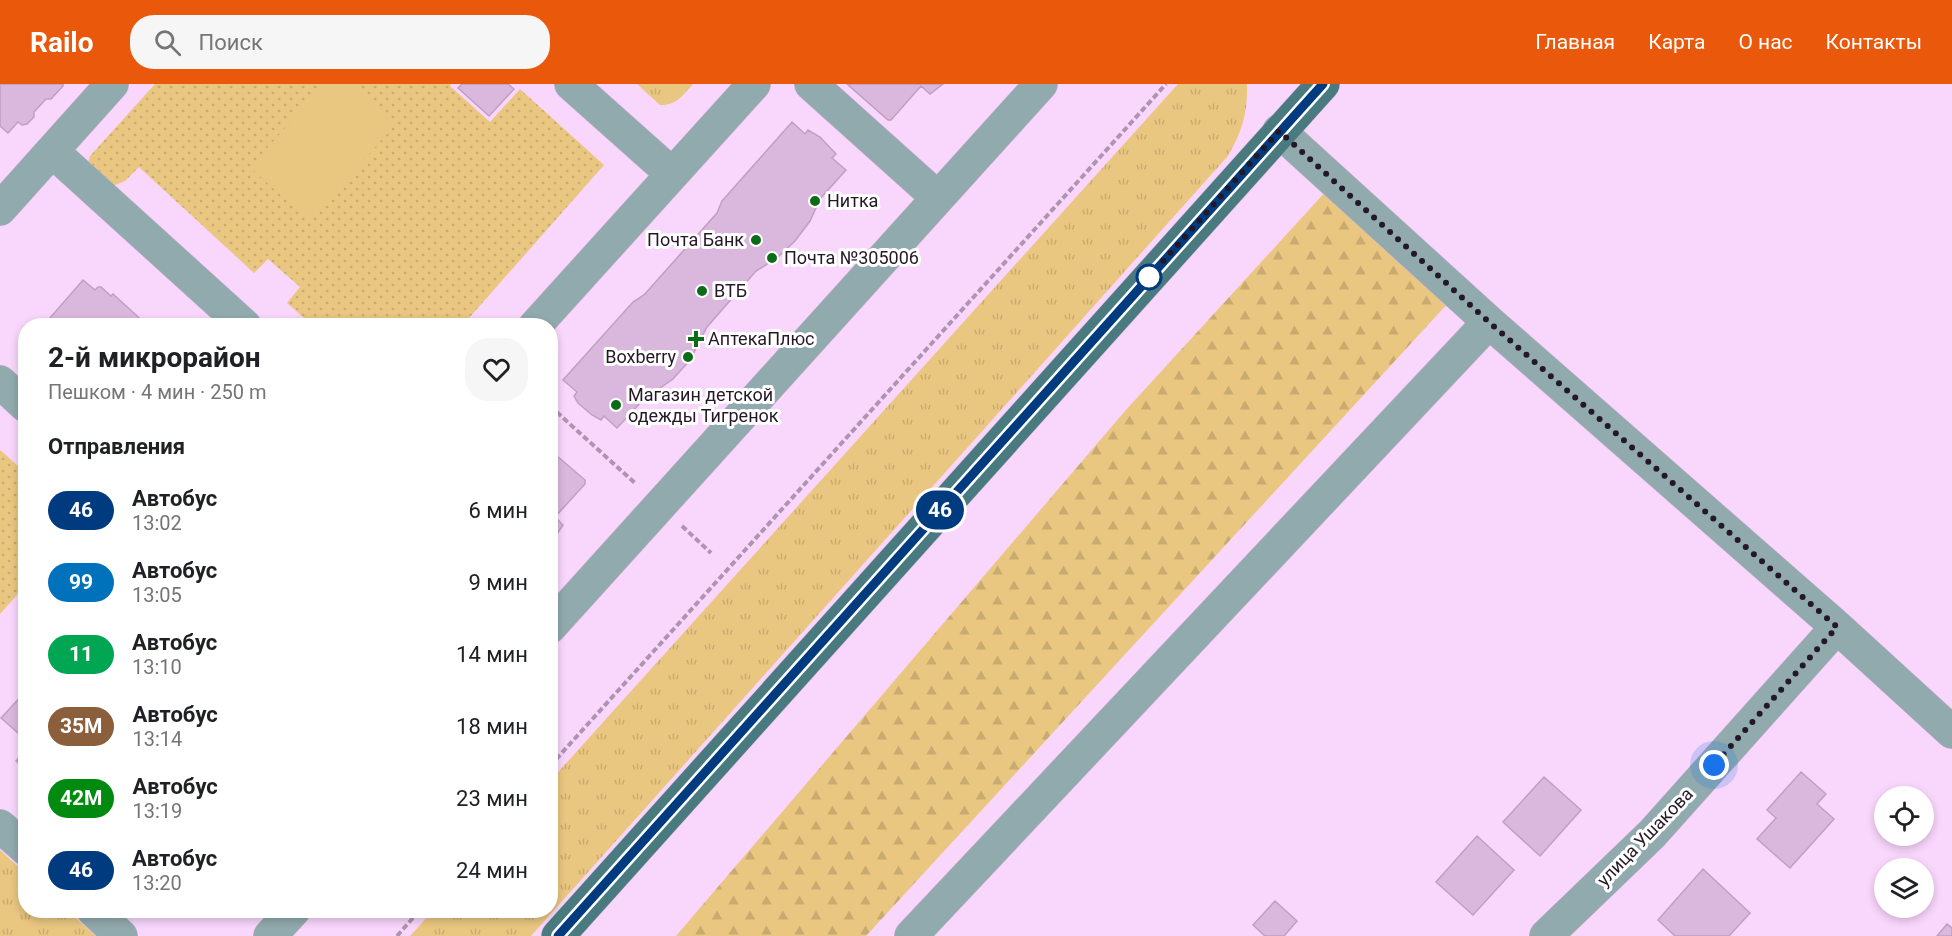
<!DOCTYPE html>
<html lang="ru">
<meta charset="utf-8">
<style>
:root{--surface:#fff;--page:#f6f6f6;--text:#202124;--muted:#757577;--accent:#ea580c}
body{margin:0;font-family:Roboto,sans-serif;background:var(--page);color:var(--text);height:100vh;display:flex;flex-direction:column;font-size:22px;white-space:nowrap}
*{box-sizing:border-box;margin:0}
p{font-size:20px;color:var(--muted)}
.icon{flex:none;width:33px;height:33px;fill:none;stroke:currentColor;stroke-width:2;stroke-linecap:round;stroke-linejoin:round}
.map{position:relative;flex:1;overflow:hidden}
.side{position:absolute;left:18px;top:234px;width:540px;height:600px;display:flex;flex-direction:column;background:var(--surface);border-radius:24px;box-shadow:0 3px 9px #0003}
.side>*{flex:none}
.badge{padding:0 12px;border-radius:20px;font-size:21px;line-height:39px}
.tools{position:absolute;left:1874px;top:702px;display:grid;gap:12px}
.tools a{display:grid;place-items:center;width:60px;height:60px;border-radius:50%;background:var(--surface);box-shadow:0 3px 9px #0003;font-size:30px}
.you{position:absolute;width:30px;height:30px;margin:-15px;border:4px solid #fff;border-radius:50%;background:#1a73e8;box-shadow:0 0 0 9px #1a73e833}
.map>.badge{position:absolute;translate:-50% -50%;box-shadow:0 0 0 3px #fff}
h2{padding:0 30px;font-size:22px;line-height:54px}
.round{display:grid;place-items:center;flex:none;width:63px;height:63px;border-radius:24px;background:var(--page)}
.overview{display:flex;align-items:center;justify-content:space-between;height:102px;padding:0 30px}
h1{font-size:28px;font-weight:700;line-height:45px}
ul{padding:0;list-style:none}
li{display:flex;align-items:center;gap:18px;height:72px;padding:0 30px}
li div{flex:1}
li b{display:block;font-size:22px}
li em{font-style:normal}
li .badge{min-width:66px;font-weight:700;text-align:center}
header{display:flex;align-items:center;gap:36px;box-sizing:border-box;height:84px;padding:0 30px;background:var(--accent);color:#fff}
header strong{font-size:28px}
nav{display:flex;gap:33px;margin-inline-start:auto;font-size:21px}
.search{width:420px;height:54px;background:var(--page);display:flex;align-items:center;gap:15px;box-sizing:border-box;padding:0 21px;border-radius:24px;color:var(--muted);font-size:22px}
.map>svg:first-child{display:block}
</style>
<header>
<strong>Railo</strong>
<div class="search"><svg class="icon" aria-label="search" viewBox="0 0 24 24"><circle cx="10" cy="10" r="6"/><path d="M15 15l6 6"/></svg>Поиск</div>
<nav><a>Главная</a><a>Карта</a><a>О нас</a><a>Контакты</a></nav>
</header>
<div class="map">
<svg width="1952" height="852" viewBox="0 0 1952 852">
<defs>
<pattern id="grass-tufts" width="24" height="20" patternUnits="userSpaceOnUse" patternTransform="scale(1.5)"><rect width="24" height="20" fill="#eac781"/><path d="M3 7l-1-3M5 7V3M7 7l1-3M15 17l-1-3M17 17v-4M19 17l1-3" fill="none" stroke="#c9aa6f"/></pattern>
<pattern id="forest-firs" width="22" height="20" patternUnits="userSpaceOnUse" patternTransform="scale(1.5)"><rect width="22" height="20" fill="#eac781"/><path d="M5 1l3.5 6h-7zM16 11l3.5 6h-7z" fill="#c9aa6f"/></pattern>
<pattern id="park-dots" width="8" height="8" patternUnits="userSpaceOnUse" patternTransform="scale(1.5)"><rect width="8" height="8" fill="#eac781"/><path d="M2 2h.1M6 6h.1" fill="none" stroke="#c9aa6f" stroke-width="1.8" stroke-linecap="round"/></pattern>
</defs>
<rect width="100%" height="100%" fill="#f9d6fc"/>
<!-- grass -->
<path fill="url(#grass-tufts)" d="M637,0H693C683,11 676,22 660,21Z
M1178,0H1247C1248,28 1242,49 1227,73L531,852H410L433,827L550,826L551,696Z
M0,766L25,789L26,826L68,827L96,852H0Z"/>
<!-- forest -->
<path fill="url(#forest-firs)" d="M1328,105L1450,217L866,852H676L1125,327Z"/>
<!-- park -->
<path fill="url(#park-dots)" d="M155,0H451L450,2L490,38L520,5L604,81L462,242L312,241L287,219L300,203L268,175L254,189L139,83L125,97L110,103L87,82L90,72Z
M0,366L26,389L25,502L0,530Z"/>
<!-- pitch -->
<path fill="#eac781" d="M325,0H350L395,41L309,137L250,83Z"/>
<!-- building -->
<path fill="#dab8dd" stroke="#c09fc3" stroke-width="1.5" d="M0,0H63V2L51,15H46L34,28V33L27,40L22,41L18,38L8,49L0,42Z
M462,0H508L514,5L489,32L458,4Z
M847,0H943L930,10L921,2L891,36H888Z
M792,38L805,50L808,46L820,53L836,70L832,74L846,86L820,115L810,137L795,157L777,174L756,187L707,243L690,276L673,295L643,316L617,344L604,332L601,336L592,331L578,319L574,312L577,308L563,296L633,218L644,211L717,129L722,117Z
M83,196L95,206L98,203H101L111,212L113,210L148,242H43Z
M550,366L585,396V400L555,433L563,441L550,460Z
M26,607V656L1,634Z
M26,666V685L16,677Z
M1801,688L1826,710L1817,720L1834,735L1790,784L1757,755L1776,734L1767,726Z
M1544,693L1581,726L1540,772L1503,738Z
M1477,752L1514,786L1473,831L1436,798Z
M1703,785L1750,829L1729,852H1675L1658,836Z
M1275,817L1297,837L1284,852H1265L1253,841Z
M1947,840L1952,844V852H1937Z"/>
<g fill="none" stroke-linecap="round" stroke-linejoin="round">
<!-- minor casing -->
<g stroke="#d3b4d5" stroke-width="34">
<path id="minor" d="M571,0L672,90
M811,0L938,114
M1279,47L1489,238L1837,543L1952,648
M52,67L245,242
M0,125L112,0
M535,242L754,0
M0,298L26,322
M550,543L1041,0
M0,742L26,765
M93,826L121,852
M270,852L294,826
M911,852L1489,238
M1546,852L1652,750L1837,543"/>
</g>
<!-- major casing -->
<g stroke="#d3b4d5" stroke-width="34">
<path id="major" d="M558,852L1323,0"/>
</g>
<!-- path -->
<path stroke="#af94b2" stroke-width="4" stroke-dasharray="6 3" stroke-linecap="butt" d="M550,322L636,400
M682,442L711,469
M550,682L1166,0
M397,852L420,826"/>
<!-- minor -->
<use href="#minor" stroke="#91aaad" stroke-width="33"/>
<!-- major -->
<use href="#major" stroke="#497a7f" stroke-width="33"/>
</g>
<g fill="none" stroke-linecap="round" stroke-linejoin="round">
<!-- line casing -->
<g stroke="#fff" stroke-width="14">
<path id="line" d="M558,852L1323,0"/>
</g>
<!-- line -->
<use href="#line" stroke="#003b80" stroke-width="9"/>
<!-- walk -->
<path stroke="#251826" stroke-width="6" stroke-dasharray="0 10.8" d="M1149,193L1279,47L1489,238L1837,543L1714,681"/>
</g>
<!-- markers -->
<g fill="#0c6b16" stroke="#fff" stroke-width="2">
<circle cx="815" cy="117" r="6"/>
<circle cx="756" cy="156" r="6"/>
<circle cx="772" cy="174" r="6"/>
<circle cx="702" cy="207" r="6"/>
<path d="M693 246h6v6h6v6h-6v6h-6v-6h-6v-6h6z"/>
<circle cx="688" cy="273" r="6"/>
<circle cx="616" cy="321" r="6"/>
</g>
<circle fill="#fff" stroke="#003b80" stroke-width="3" cx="1149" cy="193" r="12"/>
<g text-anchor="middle" stroke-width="6" stroke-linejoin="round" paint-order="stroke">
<!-- poi labels -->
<g font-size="18" fill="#251826" stroke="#fff" text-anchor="start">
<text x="827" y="123">Нитка</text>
<text x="744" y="162" text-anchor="end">Почта Банк</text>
<text x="784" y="180">Почта №305006</text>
<text x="714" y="213">ВТБ</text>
<text x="708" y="261">АптекаПлюс</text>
<text x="676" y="279" text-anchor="end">Boxberry</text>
<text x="628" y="317">Магазин детской<tspan x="628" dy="21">одежды Тигренок</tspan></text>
</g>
<!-- street labels -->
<g font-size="18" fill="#251826" stroke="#fff">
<text transform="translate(1645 753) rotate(-46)" y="6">улица Ушакова</text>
</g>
</g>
</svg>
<div class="tools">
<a><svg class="icon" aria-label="locate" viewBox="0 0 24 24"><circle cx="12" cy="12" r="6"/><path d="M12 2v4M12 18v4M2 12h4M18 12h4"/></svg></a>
<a><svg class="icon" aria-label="layers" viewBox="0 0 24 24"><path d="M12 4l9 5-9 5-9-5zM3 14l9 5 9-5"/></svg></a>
</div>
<div class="you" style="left:1714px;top:681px"></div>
<b class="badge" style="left:940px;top:426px;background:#003b80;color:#fff">46</b>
<section class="side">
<div class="overview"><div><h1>2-й микрорайон</h1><p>Пешком · 4 мин · 250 m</p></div><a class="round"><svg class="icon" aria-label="heart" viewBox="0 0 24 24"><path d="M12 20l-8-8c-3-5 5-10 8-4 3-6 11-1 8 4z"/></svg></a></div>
<h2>Отправления</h2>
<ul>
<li><span class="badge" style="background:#003b80;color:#fff">46</span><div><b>Автобус</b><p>13:02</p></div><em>6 мин</em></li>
<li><span class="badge" style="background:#0072bc;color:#fff">99</span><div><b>Автобус</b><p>13:05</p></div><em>9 мин</em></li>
<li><span class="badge" style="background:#00a651;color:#fff">11</span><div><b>Автобус</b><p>13:10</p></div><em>14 мин</em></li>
<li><span class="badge" style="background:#8b5e3c;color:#fff">35М</span><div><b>Автобус</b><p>13:14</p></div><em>18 мин</em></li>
<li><span class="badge" style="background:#008a10;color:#fff">42M</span><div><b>Автобус</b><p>13:19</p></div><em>23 мин</em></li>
<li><span class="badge" style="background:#003b80;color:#fff">46</span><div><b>Автобус</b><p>13:20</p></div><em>24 мин</em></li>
</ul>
</section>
</div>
